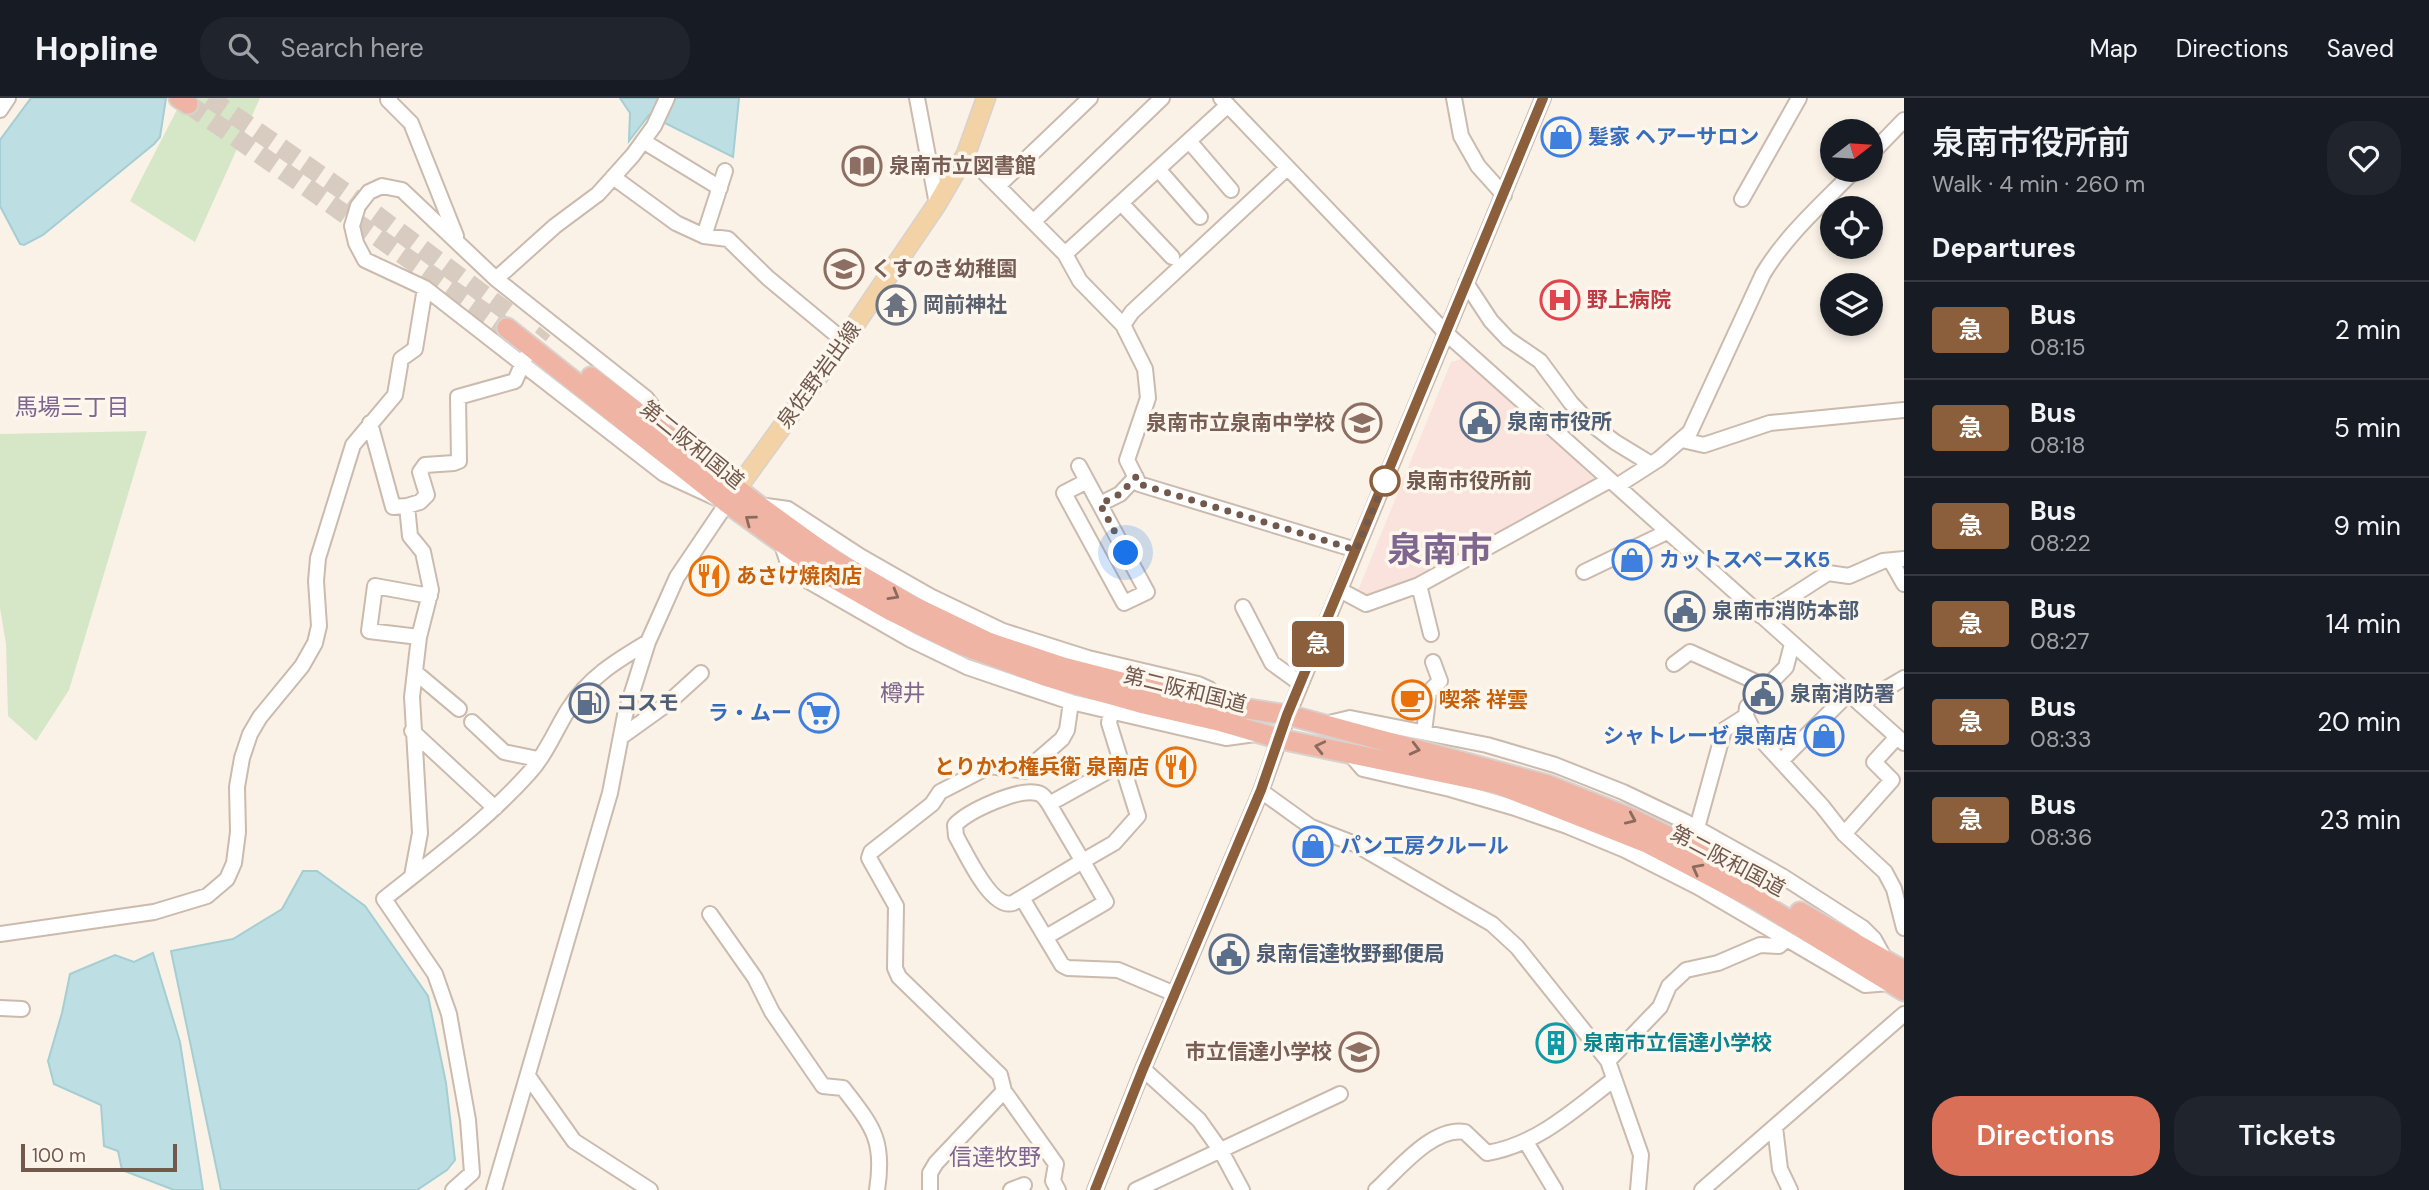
<!DOCTYPE html>
<meta charset="utf-8">
<style>
:root{--surface:#171b24;--page:#20242c;--text:#f1f3f6;--muted:#9ea1a6;--line:#363941;--accent:#da6f57}
body{margin:0;font-family:"DM Sans","Noto Sans JP",sans-serif;background:var(--page);color:var(--text);height:100vh;display:flex;flex-direction:column;font-size:26px;white-space:nowrap}
*{box-sizing:border-box;margin:0}
p{font-size:23px;color:var(--muted)}
.icon{flex:none;width:38px;height:38px;fill:none;stroke:currentColor;stroke-width:2;stroke-linecap:round;stroke-linejoin:round}
.map{position:relative;flex:1;overflow:hidden}
.side{display:flex;flex-direction:column;background:var(--surface);width:525px}
.side>*{flex:none}
.badge{padding:0 14px;border-radius:5px;font-size:24px;line-height:46px}
.needle{width:46px;rotate:73deg}
.buttons{position:absolute;left:1820px;top:21px;display:grid;gap:14px}
.buttons a{display:grid;place-items:center;width:63px;height:63px;border-radius:50%;background:var(--surface);box-shadow:0 4px 10px #0003;font-size:35px}
.scale{position:absolute;left:21px;bottom:18px;width:156px;box-sizing:border-box;padding-left:7px;border:4px solid #72594d;border-top:0;font-size:19px;line-height:24px;white-space:nowrap;color:#72594d;-webkit-text-stroke:5px #fdf6ed;paint-order:stroke}
.you{position:absolute;width:35px;height:35px;margin:-18px;border:5px solid #fff;border-radius:50%;background:#1a73e8;box-shadow:0 0 0 10px #1a73e833}
.map>.badge{position:absolute;translate:-50% -50%;box-shadow:0 0 0 4px #fff}
h2{padding:0 28px;font-size:26px;line-height:63px}
.round{display:grid;place-items:center;flex:none;width:74px;height:74px;border-radius:28px;background:var(--page)}
.overview{display:flex;align-items:center;justify-content:space-between;height:119px;padding:0 28px}
h1{font-size:33px;font-weight:600;line-height:52px}
.cta{display:flex;gap:14px;margin-top:auto;padding:14px 28px}
.cta a{flex:1;height:80px;border-radius:28px;background:var(--accent);color:#fff;font-size:28px;font-weight:600;line-height:80px;text-align:center}
.cta a+a{background:var(--page);color:var(--text)}
ul{padding:0;list-style:none}
li{display:flex;align-items:center;gap:21px;height:98px;padding:0 28px;border-top:2px solid var(--line)}
li div{flex:1}
li b{display:block;font-size:26px}
li em{font-style:normal}
li .badge{min-width:77px;font-weight:700;text-align:center}
header{display:flex;align-items:center;gap:42px;box-sizing:border-box;height:98px;padding:0 35px;background:var(--surface);border-bottom:2px solid var(--line)}
header strong{font-size:33px}
nav{display:flex;gap:38px;margin-inline-start:auto;font-size:24px}
.search{width:490px;height:63px;background:var(--page);display:flex;align-items:center;gap:18px;box-sizing:border-box;padding:0 24px;border-radius:28px;color:var(--muted);font-size:26px}
main{display:flex;flex:1;min-height:0}
.map>svg:first-child{display:block}
</style>
<header>
<strong>Hopline</strong>
<div class="search"><svg class="icon" aria-label="search" viewBox="0 0 24 24"><circle cx="10" cy="10" r="6"/><path d="M15 15l6 6"/></svg>Search here</div>
<nav><a>Map</a><a>Directions</a><a>Saved</a></nav>
</header>
<main>
<div class="map">
<svg width="1904" height="1092" viewBox="0 0 1904 1092">
<rect width="100%" height="100%" fill="#faf2e7"/>
<!-- commercial -->
<path fill="#fae3dc" d="M1465,260L1598,384L1432,480L1367,503L1357,495L1451,264Z"/>
<!-- green -->
<path fill="#d5e7c6" d="M183,0H260L195,144L130,103Z
M147,333L69,592L36,643L8,618L6,546L0,510V336Z"/>
<!-- water -->
<path fill="#bddee2" stroke="#a4ced3" stroke-width="2" d="M31,0H166L160,39L154,46L43,137L24,147L20,146L0,108V42Z
M620,0H739L733,59L649,17L629,43L630,15Z
M303,773H317L365,808L428,898L446,985L455,1062L447,1072L417,1092H221L171,853L233,841L282,811Z
M153,855L180,944L203,1092H174L122,1072L118,1053L104,1048L101,1007L54,986L48,963L62,915L70,876L115,857L134,864Z"/>
<g fill="none" stroke-linecap="round" stroke-linejoin="round">
<!-- minor-tunnel -->
<path stroke="#d8ccc0" stroke-width="14" stroke-dasharray="14 7" stroke-linecap="butt" d="M527,255L545,233"/>
<!-- highway-tunnel -->
<path stroke="#d8ccc0" stroke-width="19" stroke-dasharray="19 10" stroke-linecap="butt" d="M209,0L348,96L513,218
M188,6L507,230"/>
<!-- minor casing -->
<g stroke="#cbbaae" stroke-width="18">
<path id="minor" d="M390,0L388,2L411,25L456,138
M917,0L937,106
M1221,0L1447,236L1904,645
M1454,0L1461,38L1478,68L1504,97
M0,12L8,0
M643,43L720,90
M1189,43L1231,92
M966,56L1065,156L1080,183L1123,227L1145,271L1148,300L1127,362L1139,386L1356,452
M1871,56L1904,22
M1158,71L1200,119
M613,79L676,125L704,138L728,141L768,180L844,243
M998,88L1090,0
M1742,101L1799,0
M1121,105L1172,159
M1034,123L1162,0
M704,138L725,73
M1065,156L1228,7
M496,181L555,128L598,96L633,57L654,28L667,0
M1466,185L1491,223L1508,241L1540,263L1571,305L1590,325L1615,344L1651,366
M1123,227L1132,214L1287,70
M370,325L393,409L407,408L410,438L423,454L431,492L419,539L412,599L420,735L412,778
M1682,342L1704,347L1770,325L1904,312
M1079,368L1147,494L1124,505L1064,395L1087,383
M1617,388L1659,361L1690,334L1763,176C1787,136 1823,105 1855,72
M1100,406L1120,396L1136,379
M759,407L788,411L860,458L930,498L1003,533L1088,560L1198,586L1209,591L1222,607
M407,408L420,404L427,397L420,374L425,367L454,365L459,363L458,299L515,283L525,260
M781,444L788,465L796,476L911,542L967,569L1011,584L1071,604L1226,640L1255,636
M1891,463L1904,486
M1584,474L1667,434
M1419,487L1431,536
M1340,492L1366,506L1419,487L1610,382
M1243,509L1272,565L1301,586
M1761,518L1828,475L1849,478L1883,463L1904,461
M419,539L369,533L375,488L430,498
M1792,546L1786,569L1747,609L1746,618L1754,634L1822,708L1844,736L1885,774L1894,791L1904,830
M1674,566L1690,554L1767,589
M415,574L459,611
M1860,606L1904,580
M472,624L504,654L538,661
M1325,626L1350,620L1487,647L1555,667L1623,694L1686,724L1782,778L1863,830L1874,841L1885,861
M412,633L495,710
M1424,634L1429,594L1440,583L1433,564
M621,639L667,606L701,575
M1350,656L1363,671L1450,691L1512,709L1567,728L1625,752L1698,789L1865,887L1890,885
M1781,663L1848,596
M1261,693L1311,729L1355,746L1492,826L1517,849L1608,963L1641,1057L1638,1092
M1049,706L1121,666
M1697,730L1724,632L1746,618
M1844,736L1892,682L1874,664L1897,639
M1088,760L1114,745L1138,718L1109,625L1111,613
M1076,767L1013,805C991,812 966,755 956,738L955,727C968,713 1018,690 1037,695C1043,696 1046,701 1049,706L1079,757
M1022,800L1062,867L1068,870L1118,872L1175,896
M710,816L755,880L772,914L823,988L843,990C872,1028 885,1041 877,1092
M0,836L154,814L207,798L227,781L234,765L238,734L237,689L242,660L250,636L260,619L302,568L315,545L319,528L316,483L318,460L353,347L395,297L401,261L415,251L425,190
M1046,839L1106,804L1086,769
M0,910L22,911
M1608,963L1660,909L1669,888L1686,872L1718,865L1760,847L1779,848L1787,841
M1143,971L1199,1022L1221,1053L1242,1092
M528,978L574,1043L650,1092
M1004,993L1056,1066L1053,1083L1058,1092
M1775,1029L1780,1071L1790,1092
M1526,1044L1555,1092
M453,1092L472,1075L468,1022L449,916L435,876L384,801C434,761 486,723 529,675C545,658 555,633 568,612C588,580 616,563 648,544
M494,1092L610,695L625,617L648,544L677,479L727,405L664,376L425,190L365,162L356,145L352,128L358,108L369,94L382,88L402,92L496,181L646,300L658,316L665,335
M930,1092V1075L936,1065L1004,993L1000,977L899,879L895,870L896,808L869,760L871,754L932,706L940,694L990,668L1025,673L1062,641L1067,632L1071,604
M1011,1092L1024,1087
M1095,1092L1143,971L1261,693L1288,617L1543,0
M1136,1092L1340,996
M1376,1092C1398,1072 1433,1028 1465,1034L1487,1055C1537,1047 1575,1011 1613,982
M1702,1092L1904,916"/>
</g>
<!-- major casing -->
<g stroke="#d8d1cd" stroke-width="21">
<path id="major" d="M729,402L844,243L937,106L966,56L986,0"/>
</g>
<!-- highway casing -->
<g stroke="#d8d1cd" stroke-width="23">
<path id="highway" d="M179,0L188,6
M507,230L727,405L781,444L833,480L891,513L957,545L1045,578L1144,606L1218,623L1280,641L1497,686L1649,746L1756,802L1904,893
M591,279L758,407L834,462L911,507L988,544L1063,569L1168,596L1222,607L1288,617L1548,687L1633,721L1698,753L1768,795
M1800,814L1904,873"/>
</g>
<!-- minor -->
<use href="#minor" stroke="#fff" stroke-width="14"/>
<!-- major -->
<use href="#major" stroke="#f3d3a5" stroke-width="18"/>
<!-- highway -->
<use href="#highway" stroke="#efb4a3" stroke-width="19"/>
</g>
<!-- one-way arrows -->
<defs><path id="oneway-chevron" d="M-2-3.5L2.5 0L-2 3.5" fill="none" stroke-width="1.6" stroke-linecap="round" stroke-linejoin="round" transform="scale(1.75)"/></defs>
<g stroke="#8b6b5e">
<use href="#oneway-chevron" transform="translate(750 422) rotate(-143)"/>
<use href="#oneway-chevron" transform="translate(894 497) rotate(30)"/>
<use href="#oneway-chevron" transform="translate(1320 649) rotate(-167)"/>
<use href="#oneway-chevron" transform="translate(1415 651) rotate(14)"/>
<use href="#oneway-chevron" transform="translate(1631 721) rotate(24)"/>
<use href="#oneway-chevron" transform="translate(1697 771) rotate(-152)"/>
</g>
<g fill="none" stroke-linecap="round" stroke-linejoin="round">
<!-- line casing -->
<g stroke="#fff" stroke-width="16">
<path id="line" d="M1095,1092L1143,971L1261,692L1287,617L1543,0"/>
</g>
<!-- line -->
<use href="#line" stroke="#8b5e3c" stroke-width="10"/>
<!-- walk -->
<path stroke="#72594d" stroke-width="7" stroke-dasharray="0 12.6" d="M1126,455L1100,406L1120,396L1136,379L1139,386L1356,452L1385,383"/>
</g>
<!-- icons -->
<defs>
<g id="shop-ring" transform="scale(2.0125)"><circle r="9.5" fill="#fdf6ed" stroke="#3f7fe0" stroke-width="1.5"/><path d="M-5-2.5h2.3a2.7 3.5 0 0 1 5.4 0H5L5.5 6h-11ZM-1.5-2.5h3a1.5 2.3 0 0 0-3 0Z" fill="#3f7fe0"/></g>
<g id="library-ring" transform="scale(2.0125)"><circle r="9.5" fill="#fdf6ed" stroke="#8d6e63" stroke-width="1.5"/><path d="M-6-4Q-3-5.5-.7-3.5V5Q-3 3-6 4ZM6-4Q3-5.5 .7-3.5V5Q3 3 6 4Z" fill="#8d6e63"/></g>
<g id="school-ring" transform="scale(2.0125)"><circle r="9.5" fill="#fdf6ed" stroke="#8d6e63" stroke-width="1.5"/><path d="M0-5L7-2L0 1L-7-2ZM-4 1L0 2.5L4 1V4Q0 6-4 4Z" fill="#8d6e63"/></g>
<g id="hospital-ring" transform="scale(2.0125)"><circle r="9.5" fill="#fdf6ed" stroke="#e0444e" stroke-width="1.5"/><path d="M-5-5h3v3.5h4V-5h3V5h-3V1.5h-4V5h-3Z" fill="#e0444e"/></g>
<g id="temple-ring" transform="scale(2.0125)"><circle r="9.5" fill="#fdf6ed" stroke="#6b7280" stroke-width="1.5"/><path d="M0-6L5-2H3V0L6.5 2.5H4V6H1.5V3h-3V6H-4V2.5H-6.5L-3 0V-2H-5Z" fill="#6b7280"/></g>
<g id="civic-ring" transform="scale(2.0125)"><circle r="9.5" fill="#fdf6ed" stroke="#5c6f8a" stroke-width="1.5"/><path d="M-.6-6.5H3V-4.5H.6V-3L4-1V1h2V6H-6V1h2V-1L-.6-3ZM-1.2 2.5V6h2.4V2.5Z" fill="#5c6f8a"/></g>
<g id="restaurant-ring" transform="scale(2.0125)"><circle r="9.5" fill="#fdf6ed" stroke="#e8710a" stroke-width="1.5"/><path d="M-5-6h1v4h1v-4h1v4h1v-4h1v5L-1.5 .5V6h-2V.5L-5-1ZM5-6V6H3V1.5H1.5Q1.5-4 5-6Z" fill="#e8710a"/></g>
<g id="cafe-ring" transform="scale(2.0125)"><circle r="9.5" fill="#fdf6ed" stroke="#e8710a" stroke-width="1.5"/><path d="M-5.5-4.5H6V0H3Q3 3.5 0 3.5H-2.5Q-5.5 3.5-5.5 0ZM3-3.2v2h1.7v-2ZM-6 4.5H4V6H-6Z" fill="#e8710a"/></g>
<g id="fuel-ring" transform="scale(2.0125)"><circle r="9.5" fill="#fdf6ed" stroke="#5c6f8a" stroke-width="1.5"/><path d="M-5.5-6h7V0h2V4h1.3V-2.5L3-4.5l.8-.8L6-3V5H2.5V1h-1V6h-7ZM-4.2-4.7v3.2H.2V-4.7Z" fill="#5c6f8a"/></g>
<g id="supermarket-ring" transform="scale(2.0125)"><circle r="9.5" fill="#fdf6ed" stroke="#3f7fe0" stroke-width="1.5"/><path d="M-6-5.5h2.5l.6 2H6L4.5 2H-2.5L-4.4-4H-6ZM-1.5 3.2a1.3 1.3 0 1 0 .1 0ZM3 3.2a1.3 1.3 0 1 0 .1 0Z" fill="#3f7fe0"/></g>
<g id="building-ring" transform="scale(2.0125)"><circle r="9.5" fill="#fdf6ed" stroke="#0f9aa8" stroke-width="1.5"/><path d="M-4-6H4V6H1V3H-1V6H-4ZM-2.5-4.3h1.7v1.8h-1.7ZM.8-4.3h1.7v1.8H.8ZM-2.5-1h1.7V.8h-1.7ZM.8-1h1.7V.8H.8Z" fill="#0f9aa8"/></g>
</defs>
<g fill-rule="evenodd">
<use href="#shop-ring" x="1561" y="39"/>
<use href="#library-ring" x="862" y="68"/>
<use href="#school-ring" x="844" y="171"/>
<use href="#hospital-ring" x="1560" y="202"/>
<use href="#temple-ring" x="896" y="207"/>
<use href="#civic-ring" x="1480" y="324"/>
<use href="#school-ring" x="1362" y="325"/>
<use href="#shop-ring" x="1632" y="462"/>
<use href="#restaurant-ring" x="709" y="478"/>
<use href="#civic-ring" x="1685" y="513"/>
<use href="#civic-ring" x="1763" y="596"/>
<use href="#cafe-ring" x="1412" y="602"/>
<use href="#fuel-ring" x="589" y="605"/>
<use href="#supermarket-ring" x="819" y="615"/>
<use href="#shop-ring" x="1824" y="638"/>
<use href="#restaurant-ring" x="1176" y="669"/>
<use href="#shop-ring" x="1313" y="748"/>
<use href="#civic-ring" x="1229" y="856"/>
<use href="#building-ring" x="1556" y="945"/>
<use href="#school-ring" x="1359" y="954"/>
</g>
<!-- markers -->
<circle fill="#fff" stroke="#8b5e3c" stroke-width="3.5" cx="1385" cy="383" r="14"/>
<g text-anchor="middle" stroke-width="7" stroke-linejoin="round" paint-order="stroke">
<!-- shop labels -->
<g font-size="21" font-weight="bold" fill="#366cbe" stroke="#fdf6ed" text-anchor="start">
<text x="1588" y="46">髪家 ヘアーサロン</text>
<text x="1659" y="469">カットスペースK5</text>
<text x="792" y="622" text-anchor="end">ラ・ムー</text>
<text x="1797" y="645" text-anchor="end">シャトレーゼ 泉南店</text>
<text x="1340" y="755">パン工房クルール</text>
</g>
<!-- education labels -->
<g font-size="21" font-weight="bold" fill="#785e54" stroke="#fdf6ed" text-anchor="start">
<text x="889" y="75">泉南市立図書館</text>
<text x="871" y="178">くすのき幼稚園</text>
<text x="1335" y="332" text-anchor="end">泉南市立泉南中学校</text>
<text x="1332" y="961" text-anchor="end">市立信達小学校</text>
</g>
<!-- health labels -->
<g font-size="21" font-weight="bold" fill="#be3a42" stroke="#fdf6ed" text-anchor="start">
<text x="1587" y="209">野上病院</text>
</g>
<!-- worship labels -->
<g font-size="21" font-weight="bold" fill="#5b616d" stroke="#fdf6ed" text-anchor="start">
<text x="923" y="214">岡前神社</text>
</g>
<!-- street labels -->
<g font-size="21" fill="#72594d" stroke="#fdf6ed">
<text transform="translate(819 277) rotate(-54)" y="7">泉佐野岩出線</text>
<text transform="translate(692 347) rotate(39)" y="7">第二阪和国道</text>
<text transform="translate(1185 592) rotate(14)" y="7">第二阪和国道</text>
<text transform="translate(1728 763) rotate(28)" y="7">第二阪和国道</text>
</g>
<!-- service labels -->
<g font-size="21" font-weight="bold" fill="#4e5e75" stroke="#fdf6ed" text-anchor="start">
<text x="1507" y="331">泉南市役所</text>
<text x="1712" y="520">泉南市消防本部</text>
<text x="1790" y="603">泉南消防署</text>
<text x="616" y="612">コスモ</text>
<text x="1256" y="863">泉南信達牧野郵便局</text>
</g>
<!-- stop labels -->
<g font-size="21" font-weight="bold" fill="#72594d" stroke="#fdf6ed" text-anchor="start">
<text x="1406" y="390">泉南市役所前</text>
</g>
<!-- food labels -->
<g font-size="21" font-weight="bold" fill="#c56008" stroke="#fdf6ed" text-anchor="start">
<text x="736" y="485">あさけ焼肉店</text>
<text x="1439" y="609">喫茶 祥雲</text>
<text x="1149" y="676" text-anchor="end">とりかわ権兵衛 泉南店</text>
</g>
<!-- culture labels -->
<g font-size="21" font-weight="bold" fill="#0d838f" stroke="#fdf6ed" text-anchor="start">
<text x="1583" y="952">泉南市立信達小学校</text>
</g>
<!-- neighbourhood labels -->
<g font-size="23" fill="#7f668e" stroke="#fdf6ed">
<text x="72" y="317">馬場三丁目</text>
<text x="903" y="603">樽井</text>
<text x="995" y="1067">信達牧野</text>
</g>
<!-- town labels -->
<g font-size="35" font-weight="bold" fill="#7f668e" stroke="#fdf6ed">
<text x="1440" y="464">泉南市</text>
</g>
</g>
</svg>
<div class="buttons">
<a><svg class="needle" viewBox="-14 -14 28 28"><path d="M0-13l5 13h-10z" fill="#e53935"/><path d="M0 13l5-13h-10z" fill="#9ea1a6"/></svg></a>
<a><svg class="icon" aria-label="locate" viewBox="0 0 24 24"><circle cx="12" cy="12" r="6"/><path d="M12 2v4M12 18v4M2 12h4M18 12h4"/></svg></a>
<a><svg class="icon" aria-label="layers" viewBox="0 0 24 24"><path d="M12 4l9 5-9 5-9-5zM3 14l9 5 9-5"/></svg></a>
</div>
<div class="scale">100 m</div>
<div class="you" style="left:1126px;top:455px"></div>
<b class="badge" style="left:1318px;top:546px;background:#8b5e3c;color:#fff">急</b>
</div>
<section class="side">
<div class="overview"><div><h1>泉南市役所前</h1><p>Walk · 4 min · 260 m</p></div><a class="round"><svg class="icon" aria-label="heart" viewBox="0 0 24 24"><path d="M12 20l-8-8c-3-5 5-10 8-4 3-6 11-1 8 4z"/></svg></a></div>
<h2>Departures</h2>
<ul>
<li><span class="badge" style="background:#8b5e3c;color:#fff">急</span><div><b>Bus</b><p>08:15</p></div><em>2 min</em></li>
<li><span class="badge" style="background:#8b5e3c;color:#fff">急</span><div><b>Bus</b><p>08:18</p></div><em>5 min</em></li>
<li><span class="badge" style="background:#8b5e3c;color:#fff">急</span><div><b>Bus</b><p>08:22</p></div><em>9 min</em></li>
<li><span class="badge" style="background:#8b5e3c;color:#fff">急</span><div><b>Bus</b><p>08:27</p></div><em>14 min</em></li>
<li><span class="badge" style="background:#8b5e3c;color:#fff">急</span><div><b>Bus</b><p>08:33</p></div><em>20 min</em></li>
<li><span class="badge" style="background:#8b5e3c;color:#fff">急</span><div><b>Bus</b><p>08:36</p></div><em>23 min</em></li>
</ul>
<div class="cta"><a>Directions</a><a>Tickets</a></div>
</section>
</main>
